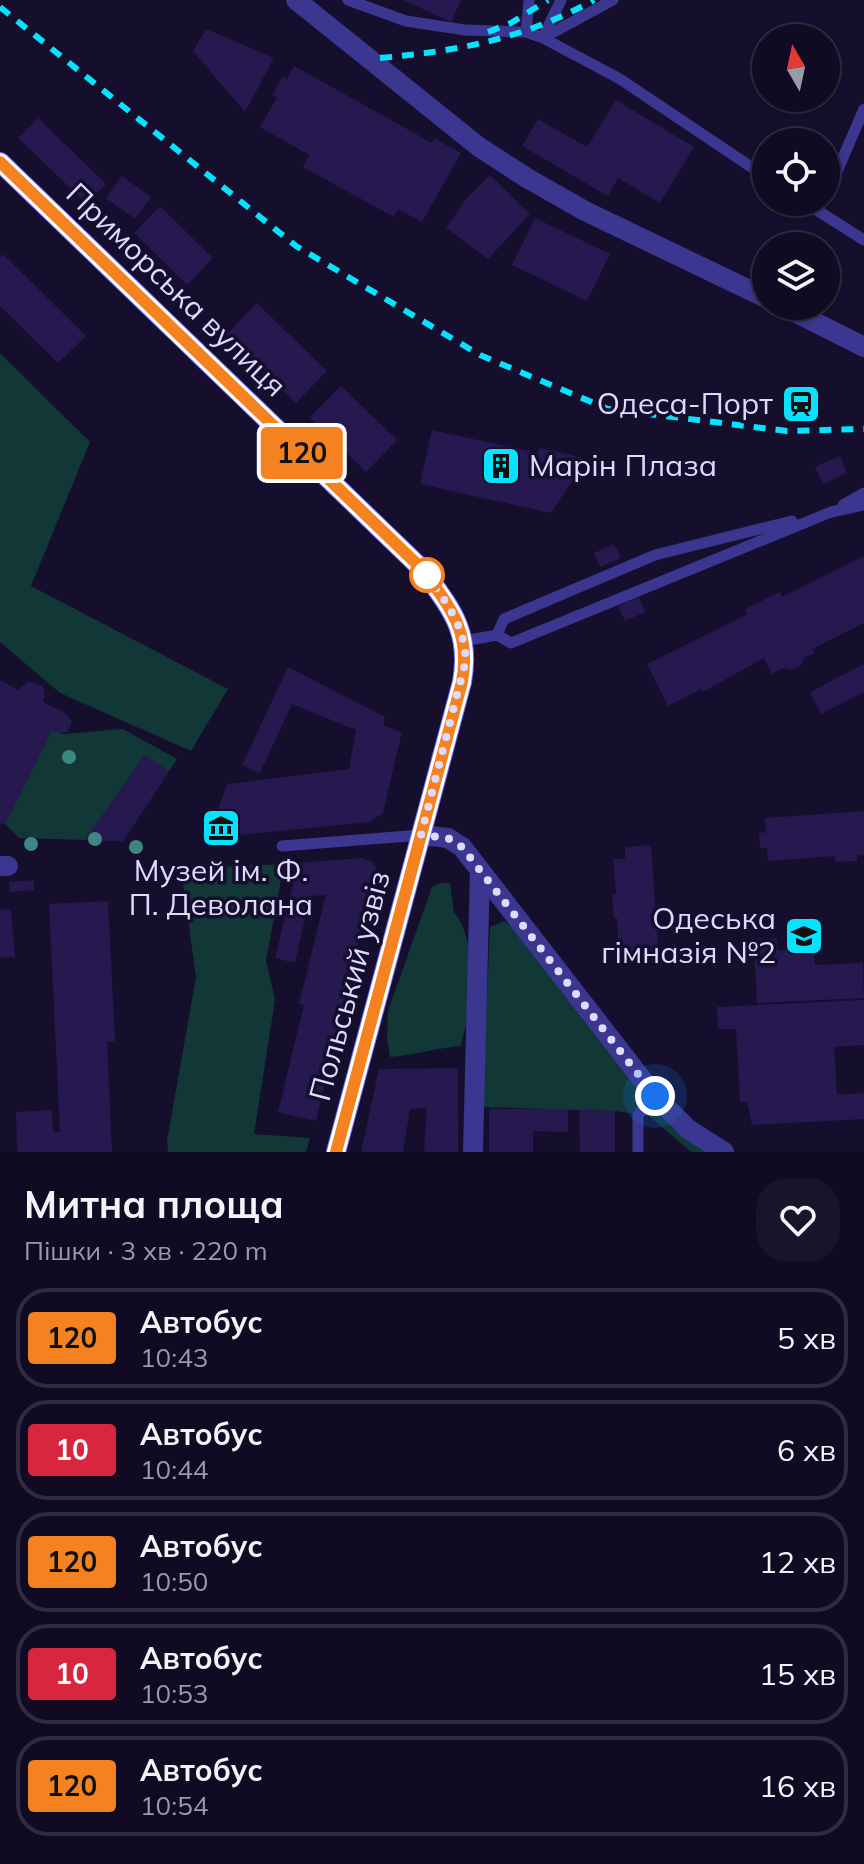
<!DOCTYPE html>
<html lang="uk">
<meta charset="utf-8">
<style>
:root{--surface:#100b22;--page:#19142a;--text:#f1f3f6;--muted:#9c9ba5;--line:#302b40}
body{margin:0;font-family:Mulish,sans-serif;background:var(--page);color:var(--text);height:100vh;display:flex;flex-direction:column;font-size:30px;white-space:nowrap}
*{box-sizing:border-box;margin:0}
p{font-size:26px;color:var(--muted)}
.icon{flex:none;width:44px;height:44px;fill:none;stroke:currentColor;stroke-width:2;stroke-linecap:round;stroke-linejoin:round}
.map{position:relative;height:1152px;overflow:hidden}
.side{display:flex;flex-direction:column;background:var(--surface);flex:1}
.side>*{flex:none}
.badge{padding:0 16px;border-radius:6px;font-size:28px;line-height:52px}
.needle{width:52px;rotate:351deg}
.buttons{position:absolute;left:752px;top:24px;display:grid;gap:16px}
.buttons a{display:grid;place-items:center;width:88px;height:88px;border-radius:50%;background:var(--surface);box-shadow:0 2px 6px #0004,0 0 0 2px var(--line);font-size:40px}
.you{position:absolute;width:40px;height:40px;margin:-20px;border:6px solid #fff;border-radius:50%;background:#1a73e8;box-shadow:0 0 0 12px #1a73e833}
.map>.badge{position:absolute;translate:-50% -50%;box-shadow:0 0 0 4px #fff}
.round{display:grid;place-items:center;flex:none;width:84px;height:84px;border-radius:32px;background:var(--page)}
.overview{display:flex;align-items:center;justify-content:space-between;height:136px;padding:0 24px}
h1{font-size:38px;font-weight:700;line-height:60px}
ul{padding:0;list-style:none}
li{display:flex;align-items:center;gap:24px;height:100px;margin:0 16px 12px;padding:0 8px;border:4px solid var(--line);border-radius:32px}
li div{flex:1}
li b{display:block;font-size:30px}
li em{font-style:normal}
li .badge{min-width:88px;font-weight:700;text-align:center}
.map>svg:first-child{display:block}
</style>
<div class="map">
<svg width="864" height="1152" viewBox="0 0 864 1152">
<rect width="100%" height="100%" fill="#150f2d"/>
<!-- green -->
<path fill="#113737" d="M0,353L90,442L31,586L228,689L191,751L60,693L0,642Z
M123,729L177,759L123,841L19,838L5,824L52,730L63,734Z
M284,864L266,960L275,1000L254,1134L310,1138L306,1152H168L167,1141L196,977L181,869Z
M440,883H450L454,913C473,931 472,984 470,1009C468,1021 463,1034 461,1046C437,1048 415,1055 390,1057L387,1039L388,1011L432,887Z
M504,921L516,929L713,1152H691L648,1115L615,1111L482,1107L490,927Z"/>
<!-- building -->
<path fill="#25194f" d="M403,0H461L451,22Z
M206,29L274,58L245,112L193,51Z
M294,66L432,143L434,138L461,153L422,222L398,209L394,217L303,167L309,155L260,127L277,98L272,95L283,76L287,79Z
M616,100L694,147L660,203L618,178L608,196L522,146L538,119L587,147Z
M38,118L106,184L87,204L18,138Z
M490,175L530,214L488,259L446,228L465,200Z
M122,176L151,197L135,219L106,198Z
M160,206L213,258L187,285L134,233Z
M535,218L610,254L587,301L512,265Z
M3,254L86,336L58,363L0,306V257Z
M257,303L327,371L296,403L226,335Z
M341,386L397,440L366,472L310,417Z
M432,430L538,453L539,448L580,457L576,475L551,513L420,484Z
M840,456L847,473L823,484L815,467Z
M614,544L621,558L600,567L594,553Z
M864,556V623L812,649L814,653L804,658L801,665L792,670L783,668L772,674L764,658L703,692L701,689L668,706L647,664L748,614L745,609L780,592L782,597Z
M639,597L645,612L625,621L618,606Z
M864,664V692L821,714L810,692Z
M288,667L385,717L384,726L402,732L383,813L370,822L208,838L227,784L349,769L356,730L292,704L260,773L242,765Z
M0,680L18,690L27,682H32L43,686L45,697L43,702L65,713L72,721L68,732L57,733L52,730L5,824H0Z
M144,755L169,771L123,841L85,840Z
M864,811V855L857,856V861L835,862V856L768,861L767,848H760L759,833L766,832L765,818Z
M651,845L659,962L632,964L631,948L619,949L617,918H614L612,894H616L613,859H625V847Z
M362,858L371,861L376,867L316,1121L278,1112L304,1005L299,1004L326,895L310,896L295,963L275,958L298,863Z
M34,880V890L10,892L9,882Z
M108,901L115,1041L107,1042L112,1152H17L16,1112L52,1110L53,1132H60L49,904Z
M11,909L15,957L0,958V910Z
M777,938L778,951L790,950L789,939L814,938L815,965L863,963L864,998L757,1003L754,939Z
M864,1000V1045L834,1047L837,1095L864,1093V1119L752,1125L747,1102L740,1101L736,1029H718L717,1007Z
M458,1068V1152H424L427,1108L410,1109L403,1152H361L379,1069Z
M489,1109H568V1132L533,1131V1152H489Z
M579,1110L615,1111V1152H580Z"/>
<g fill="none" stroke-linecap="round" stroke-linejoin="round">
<!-- service -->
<path stroke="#3b368f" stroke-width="11" d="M348,0L406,21L465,30L526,32L543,38L620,79L766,177
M526,32L529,0
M543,37L561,0
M543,38L613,0
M826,197L864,109
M804,202L864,240
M843,505L864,493
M497,635L504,619L655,555L792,521
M464,641L497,635L511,643L831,512L864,505
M282,846L421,835
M638,1152V1115L655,1096"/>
<!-- minor -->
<path stroke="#3b368f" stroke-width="20" d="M296,0L479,147L527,178L585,211L766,298
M783,306L864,347
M0,866H8
M473,1152L480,871"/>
<!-- tertiary -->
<path stroke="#3b368f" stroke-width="20" d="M421,835L448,838L462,847L655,1096L688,1129L724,1152"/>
<!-- secondary -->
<path stroke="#7772ff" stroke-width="20" d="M0,162L423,570C451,609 471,631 462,682L336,1152"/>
<!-- rail -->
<path stroke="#07e3ff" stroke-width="6" stroke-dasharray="12 10" stroke-linecap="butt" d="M0,7L296,246L480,355L608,409L787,431L864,429
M488,32L511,23L548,0
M380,58C458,51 524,39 594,0"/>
</g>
<!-- trees -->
<g fill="#3c8782">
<circle cx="69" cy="757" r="7"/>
<circle cx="95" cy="839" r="7"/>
<circle cx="31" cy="844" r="7"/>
<circle cx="136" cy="847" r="7"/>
</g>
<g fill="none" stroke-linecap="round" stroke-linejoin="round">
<!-- line casing -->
<g stroke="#fff" stroke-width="18">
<path id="line" d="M0,162L423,570C451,609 471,631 462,682L336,1152"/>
</g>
<!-- line -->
<use href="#line" stroke="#f58220" stroke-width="12"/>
<!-- walk -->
<path stroke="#dfdbff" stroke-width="8" stroke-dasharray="0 14.4" d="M427,575L423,570C445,601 463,621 466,660L421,835L448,838L462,847L655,1096"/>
</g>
<!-- icons -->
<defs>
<g id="station-square" transform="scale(2)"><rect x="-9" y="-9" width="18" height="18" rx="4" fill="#07e3ff" stroke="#150f2d"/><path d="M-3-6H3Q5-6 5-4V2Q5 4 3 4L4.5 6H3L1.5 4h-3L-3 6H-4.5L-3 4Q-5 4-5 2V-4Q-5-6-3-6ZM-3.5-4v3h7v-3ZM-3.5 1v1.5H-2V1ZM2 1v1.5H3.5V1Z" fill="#111"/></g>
<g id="building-square" transform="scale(2)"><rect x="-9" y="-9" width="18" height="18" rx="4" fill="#07e3ff" stroke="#150f2d"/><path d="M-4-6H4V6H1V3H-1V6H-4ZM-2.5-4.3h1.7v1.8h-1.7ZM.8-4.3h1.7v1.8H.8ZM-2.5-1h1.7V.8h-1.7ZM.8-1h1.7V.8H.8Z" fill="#111"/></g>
<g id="museum-square" transform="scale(2)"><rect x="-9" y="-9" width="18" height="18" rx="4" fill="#07e3ff" stroke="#150f2d"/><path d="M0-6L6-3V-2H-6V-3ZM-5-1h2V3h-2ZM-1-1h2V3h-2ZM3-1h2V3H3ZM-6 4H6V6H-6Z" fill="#111"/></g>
<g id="school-square" transform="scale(2)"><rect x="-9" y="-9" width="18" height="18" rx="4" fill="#07e3ff" stroke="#150f2d"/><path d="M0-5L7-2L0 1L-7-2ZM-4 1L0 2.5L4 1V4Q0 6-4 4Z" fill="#111"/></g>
</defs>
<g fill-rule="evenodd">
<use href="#station-square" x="801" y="404"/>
<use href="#building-square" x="501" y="466"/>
<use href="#museum-square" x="221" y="828"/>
<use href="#school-square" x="804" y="936"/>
</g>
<!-- markers -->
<circle fill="#fff" stroke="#f58220" stroke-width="4" cx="427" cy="575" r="16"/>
<g text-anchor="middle" stroke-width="7" stroke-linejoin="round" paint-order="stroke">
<!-- street labels -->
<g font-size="30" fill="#dfdbff" stroke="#150f2d">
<text transform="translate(176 290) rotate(44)" y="10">Приморська вулиця</text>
<text transform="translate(350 986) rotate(-75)" y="10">Польський узвіз</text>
</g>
<!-- poi labels -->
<g font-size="30" fill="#dfdbff" stroke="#150f2d" text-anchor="end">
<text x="773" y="414">Одеса-Порт</text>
<text x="529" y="476" text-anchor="start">Марін Плаза</text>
<text x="221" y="881" text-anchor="middle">Музей ім. Ф.<tspan x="221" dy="34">П. Деволана</tspan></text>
<text x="776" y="929">Одеська<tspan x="776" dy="34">гімназія №2</tspan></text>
</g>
</g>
</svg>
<div class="buttons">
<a><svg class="needle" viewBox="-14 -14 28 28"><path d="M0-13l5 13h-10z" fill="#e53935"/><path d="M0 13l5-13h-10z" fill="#9c9ba5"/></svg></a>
<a><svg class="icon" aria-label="locate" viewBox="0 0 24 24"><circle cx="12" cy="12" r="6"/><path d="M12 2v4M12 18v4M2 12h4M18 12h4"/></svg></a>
<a><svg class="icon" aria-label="layers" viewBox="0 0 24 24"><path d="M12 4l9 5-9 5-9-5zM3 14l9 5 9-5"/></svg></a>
</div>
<div class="you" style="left:655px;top:1096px"></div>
<b class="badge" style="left:302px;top:453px;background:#f58220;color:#111">120</b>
</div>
<section class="side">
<div class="overview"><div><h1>Митна площа</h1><p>Пішки · 3 хв · 220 m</p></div><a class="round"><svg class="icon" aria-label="heart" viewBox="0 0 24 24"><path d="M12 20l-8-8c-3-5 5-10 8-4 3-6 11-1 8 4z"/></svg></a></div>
<ul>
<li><span class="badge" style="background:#f58220;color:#111">120</span><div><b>Автобус</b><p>10:43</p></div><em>5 хв</em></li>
<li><span class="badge" style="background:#d7263d;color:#fff">10</span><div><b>Автобус</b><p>10:44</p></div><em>6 хв</em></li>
<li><span class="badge" style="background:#f58220;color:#111">120</span><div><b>Автобус</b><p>10:50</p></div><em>12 хв</em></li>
<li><span class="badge" style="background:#d7263d;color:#fff">10</span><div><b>Автобус</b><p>10:53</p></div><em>15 хв</em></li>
<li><span class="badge" style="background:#f58220;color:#111">120</span><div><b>Автобус</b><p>10:54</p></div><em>16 хв</em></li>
</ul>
</section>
